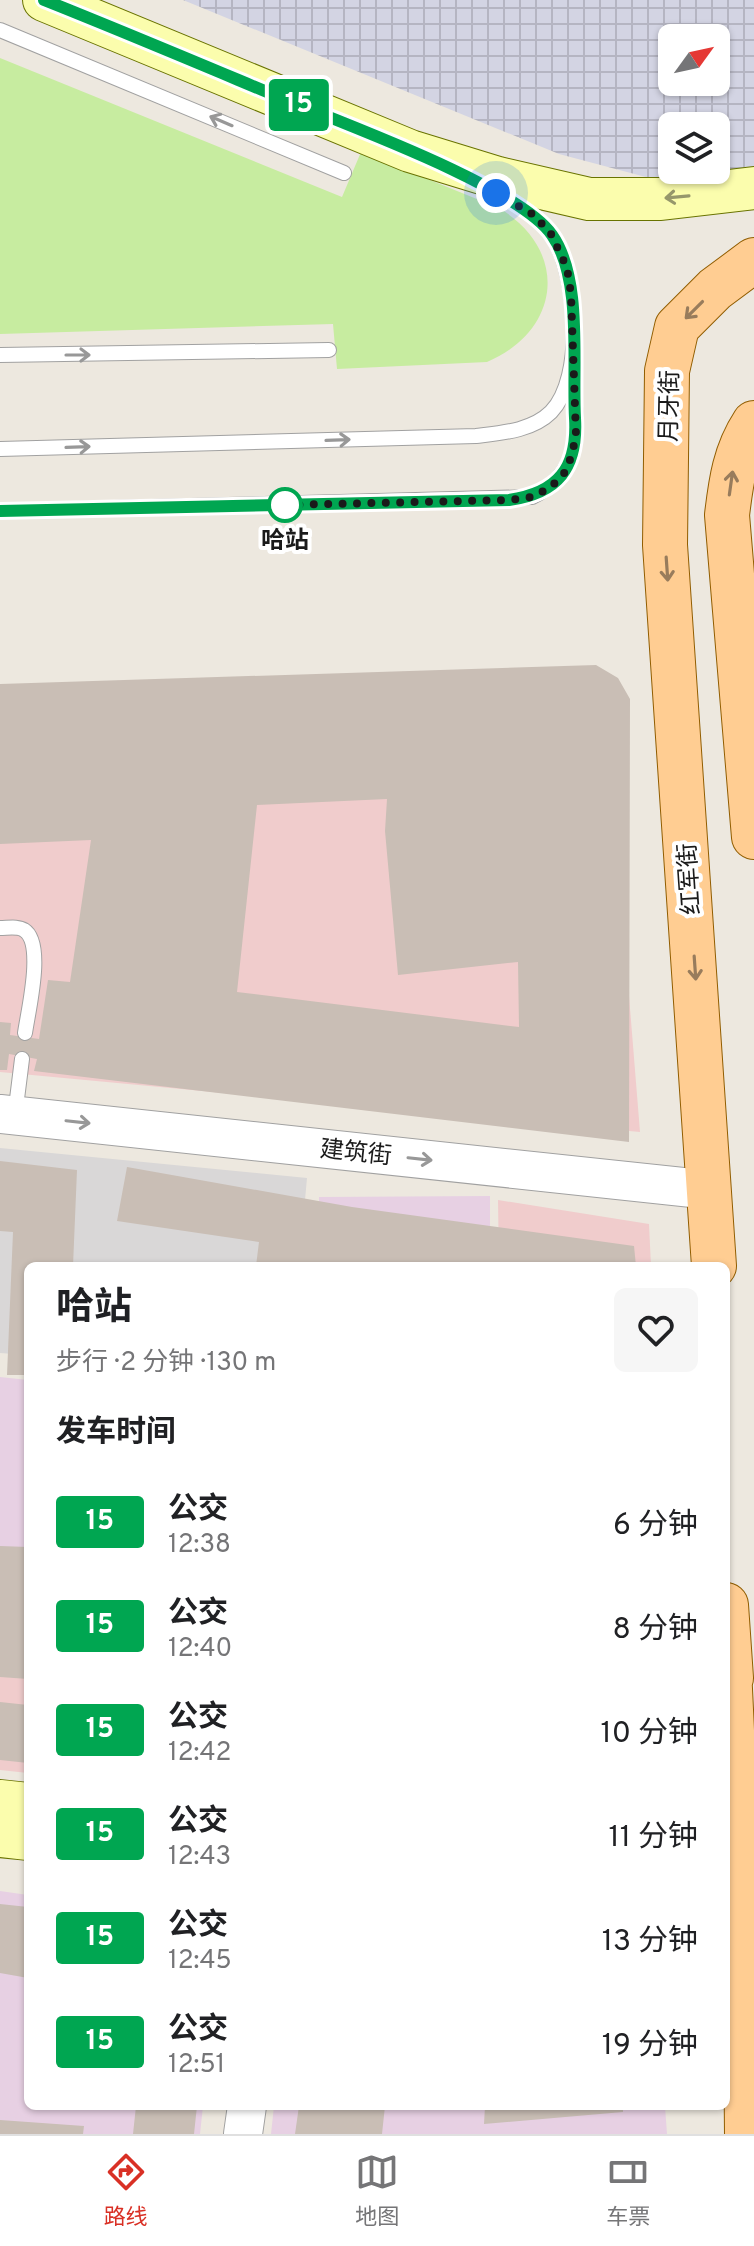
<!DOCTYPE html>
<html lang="zh">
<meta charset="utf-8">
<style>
:root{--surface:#fff;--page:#f6f6f6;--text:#202124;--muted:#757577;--line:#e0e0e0;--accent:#d93025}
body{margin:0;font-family:Overpass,"Noto Sans SC",sans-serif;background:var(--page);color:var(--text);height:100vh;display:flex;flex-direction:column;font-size:30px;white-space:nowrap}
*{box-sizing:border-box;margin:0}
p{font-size:26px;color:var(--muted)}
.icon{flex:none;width:44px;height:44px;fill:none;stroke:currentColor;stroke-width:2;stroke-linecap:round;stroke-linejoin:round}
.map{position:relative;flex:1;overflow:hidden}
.drawer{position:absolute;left:24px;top:1262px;width:706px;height:848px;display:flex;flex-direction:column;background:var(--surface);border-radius:12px;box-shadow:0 2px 6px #0004}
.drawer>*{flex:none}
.badge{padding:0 16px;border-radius:6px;font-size:28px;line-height:52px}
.needle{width:52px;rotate:57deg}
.fabs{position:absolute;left:658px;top:24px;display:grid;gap:16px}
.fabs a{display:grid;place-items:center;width:72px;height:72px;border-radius:12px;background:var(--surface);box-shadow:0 2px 6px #0004;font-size:40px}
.you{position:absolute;width:40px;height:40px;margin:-20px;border:6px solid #fff;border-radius:50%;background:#1a73e8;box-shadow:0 0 0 12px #1a73e833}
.map>.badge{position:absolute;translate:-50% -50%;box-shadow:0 0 0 4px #fff}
h2{padding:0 32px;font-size:30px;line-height:72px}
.round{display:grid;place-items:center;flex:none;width:84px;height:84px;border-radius:12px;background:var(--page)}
.overview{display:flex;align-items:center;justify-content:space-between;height:136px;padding:0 32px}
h1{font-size:38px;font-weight:700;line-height:60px}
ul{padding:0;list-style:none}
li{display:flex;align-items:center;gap:24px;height:104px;padding:0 32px}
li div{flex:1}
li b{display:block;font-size:30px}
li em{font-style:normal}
li .badge{min-width:88px;font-weight:700;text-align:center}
.dock{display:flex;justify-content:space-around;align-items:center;height:112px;border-top:2px solid var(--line);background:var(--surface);font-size:22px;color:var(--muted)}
.dock a{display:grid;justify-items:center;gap:4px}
.dock .active{color:var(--accent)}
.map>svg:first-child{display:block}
</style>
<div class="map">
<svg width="754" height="2134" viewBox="0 0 754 2134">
<defs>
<pattern id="plaza-grid" width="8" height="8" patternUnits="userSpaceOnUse" patternTransform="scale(2)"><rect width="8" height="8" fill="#d3d4e3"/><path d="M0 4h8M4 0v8" fill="none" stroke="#b5b5c2"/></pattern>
</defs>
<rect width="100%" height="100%" fill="#ede8df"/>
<!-- residential -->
<path fill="#d9d7d7" d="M0,1148L307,1178L299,1266H28V1355L0,1353Z"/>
<!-- commercial -->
<path fill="#f0cccc" d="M603,674L640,1132L0,1072V690Z
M498,1200L649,1224L651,1266H499Z
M0,1655L28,1658V1773L0,1770Z"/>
<!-- industrial -->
<path fill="#e7d0e3" d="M490,1196V1266H319V1197Z
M0,1377L28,1380V1650L0,1647Z
M0,1891L28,1895V2106H203L200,2134H0Z
M274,2106H665L667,2134H271Z"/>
<!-- grass -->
<path fill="#c7eca0" d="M0,58L342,197L361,152L499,208C569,250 562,330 487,362L337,369L333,324L0,334Z"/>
<!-- plaza -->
<path fill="url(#plaza-grid)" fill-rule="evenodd" d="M183,0H754V169L676,185L559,154ZM672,38H716V82H672ZM672,126H716V170H672Z"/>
<!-- building -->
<path fill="#c9beb5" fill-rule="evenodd" d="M596,665L618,678L630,699L629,1142L34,1071L37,1059L9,1054L7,1070H0V1022L11,1023L10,1035L39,1039L48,980L70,982L91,840L0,844V684ZM387,799L385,831L398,975L518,962L519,1027L237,992L257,805Z
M0,1161L77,1170L73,1266H28V1375H7L13,1232L0,1231Z
M127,1167L352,1207L634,1246L636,1266H256L259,1242L117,1221Z
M0,1546L28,1547V1679L0,1677Z
M0,1702L28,1705V1763L0,1760Z
M0,1904L28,1907V1978L0,1973Z
M136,2106H197L194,2134H133Z
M299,2106H385L382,2134H295Z
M485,2106H623V2112L484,2124Z
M0,2120L84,2126L83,2134H0Z"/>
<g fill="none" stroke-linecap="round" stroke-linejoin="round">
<!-- service casing -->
<g stroke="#a1a1a1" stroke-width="16">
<path id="service" d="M0,30L344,173
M0,355L329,350
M0,449L476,436C501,433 532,431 551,412C585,377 577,276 553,237C541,218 520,205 501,195
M0,511L532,497C586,470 576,428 573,377
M0,928C8,928 18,926 24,930C45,943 28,1011 25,1033
M15,1115L22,1059"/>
</g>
<!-- tertiary casing -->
<g stroke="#a1a1a1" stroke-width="40">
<path id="tertiary" d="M0,1114L711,1190
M243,2134L247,2106"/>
</g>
<!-- secondary casing -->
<g stroke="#697300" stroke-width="44">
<path id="secondary" d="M44,0L410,151L498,178L589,199H661L754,188
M0,1801L28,1804
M0,1836L28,1839"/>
</g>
<!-- primary casing -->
<g stroke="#915d00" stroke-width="46">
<path id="primary" d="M754,423C735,452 731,481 727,515L754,837
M714,1266L665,545L667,371L677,327L715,289L754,260
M726,1605L731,1678
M728,1648L746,2019L747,2134"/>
</g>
<!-- service -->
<use href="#service" stroke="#fff" stroke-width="14"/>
<!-- tertiary -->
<use href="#tertiary" stroke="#fff" stroke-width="38"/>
<!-- secondary -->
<use href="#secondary" stroke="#fbfdad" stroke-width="42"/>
<!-- primary -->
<use href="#primary" stroke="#ffcd92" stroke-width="44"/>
</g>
<!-- one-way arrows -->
<defs><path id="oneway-shaft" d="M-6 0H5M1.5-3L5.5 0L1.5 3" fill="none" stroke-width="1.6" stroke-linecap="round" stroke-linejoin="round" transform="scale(2)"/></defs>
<g stroke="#989898">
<use href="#oneway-shaft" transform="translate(221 121) rotate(-157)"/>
<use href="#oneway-shaft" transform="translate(78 355)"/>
<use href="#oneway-shaft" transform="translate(338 440) rotate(-2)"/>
<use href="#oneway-shaft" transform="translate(78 447) rotate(-2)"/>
<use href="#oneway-shaft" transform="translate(78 1122) rotate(6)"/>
<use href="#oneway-shaft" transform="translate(420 1159) rotate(6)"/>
</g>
<use stroke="#96976b" href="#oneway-shaft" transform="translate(677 197) rotate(175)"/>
<g stroke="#987c5c">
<use href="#oneway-shaft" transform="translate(694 310) rotate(135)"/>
<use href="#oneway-shaft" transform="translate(731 483) rotate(-82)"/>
<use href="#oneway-shaft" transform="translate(667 569) rotate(86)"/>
<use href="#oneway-shaft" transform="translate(695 968) rotate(86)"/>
</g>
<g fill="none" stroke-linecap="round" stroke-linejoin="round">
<!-- line casing -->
<g stroke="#fff" stroke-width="18">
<path id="line" d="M0,511L509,500C558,493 578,468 575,418C572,365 583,279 552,235C518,186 339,122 279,97C200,64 122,31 44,0"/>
</g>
<!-- line -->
<use href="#line" stroke="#00a651" stroke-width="12"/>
<!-- walk -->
<path stroke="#1a1a1a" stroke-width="8" stroke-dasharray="0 14.4" d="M285,505L509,500L532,497L551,487L566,471L572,454L576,435L571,294L567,268L551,234L534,215L496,193"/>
</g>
<!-- markers -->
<circle fill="#fff" stroke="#00a651" stroke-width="4" cx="285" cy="505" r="16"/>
<g text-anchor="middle" stroke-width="8" stroke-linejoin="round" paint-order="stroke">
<!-- street labels -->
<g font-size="24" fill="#1a1a1a" stroke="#fff">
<text transform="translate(669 406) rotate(-89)" y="8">月牙街</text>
<text transform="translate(689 879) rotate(-94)" y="8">红军街</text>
<text transform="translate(356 1152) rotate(6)" y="8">建筑街</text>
</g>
<!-- stop labels -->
<g font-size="24" font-weight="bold" fill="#1a1a1a" stroke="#fff">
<text x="285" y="548">哈站</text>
</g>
</g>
</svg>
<div class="fabs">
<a><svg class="needle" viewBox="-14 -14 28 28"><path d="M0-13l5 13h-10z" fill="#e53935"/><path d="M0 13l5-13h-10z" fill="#757577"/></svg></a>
<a><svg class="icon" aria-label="layers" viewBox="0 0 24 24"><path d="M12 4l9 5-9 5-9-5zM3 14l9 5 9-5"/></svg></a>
</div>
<div class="you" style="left:496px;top:193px"></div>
<b class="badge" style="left:299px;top:105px;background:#00a651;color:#fff">15</b>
<section class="drawer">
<div class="overview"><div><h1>哈站</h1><p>步行 · 2 分钟 · 130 m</p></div><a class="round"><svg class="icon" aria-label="heart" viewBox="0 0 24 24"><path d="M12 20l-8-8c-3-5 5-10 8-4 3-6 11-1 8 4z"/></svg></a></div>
<h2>发车时间</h2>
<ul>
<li><span class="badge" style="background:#00a651;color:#fff">15</span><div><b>公交</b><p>12:38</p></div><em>6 分钟</em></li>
<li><span class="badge" style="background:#00a651;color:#fff">15</span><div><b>公交</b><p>12:40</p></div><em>8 分钟</em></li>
<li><span class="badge" style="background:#00a651;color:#fff">15</span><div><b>公交</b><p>12:42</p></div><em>10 分钟</em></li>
<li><span class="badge" style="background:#00a651;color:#fff">15</span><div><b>公交</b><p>12:43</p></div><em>11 分钟</em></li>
<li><span class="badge" style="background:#00a651;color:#fff">15</span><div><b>公交</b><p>12:45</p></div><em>13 分钟</em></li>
<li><span class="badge" style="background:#00a651;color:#fff">15</span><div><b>公交</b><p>12:51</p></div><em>19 分钟</em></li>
</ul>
</section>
</div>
<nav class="dock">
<a class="active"><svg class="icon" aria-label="directions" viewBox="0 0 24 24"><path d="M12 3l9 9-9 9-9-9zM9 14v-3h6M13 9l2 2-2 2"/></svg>路线</a>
<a><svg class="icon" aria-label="map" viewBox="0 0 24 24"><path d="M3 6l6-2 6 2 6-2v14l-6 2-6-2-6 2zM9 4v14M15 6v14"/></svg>地图</a>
<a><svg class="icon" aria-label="tickets" viewBox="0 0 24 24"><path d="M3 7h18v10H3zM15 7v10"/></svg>车票</a>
</nav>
